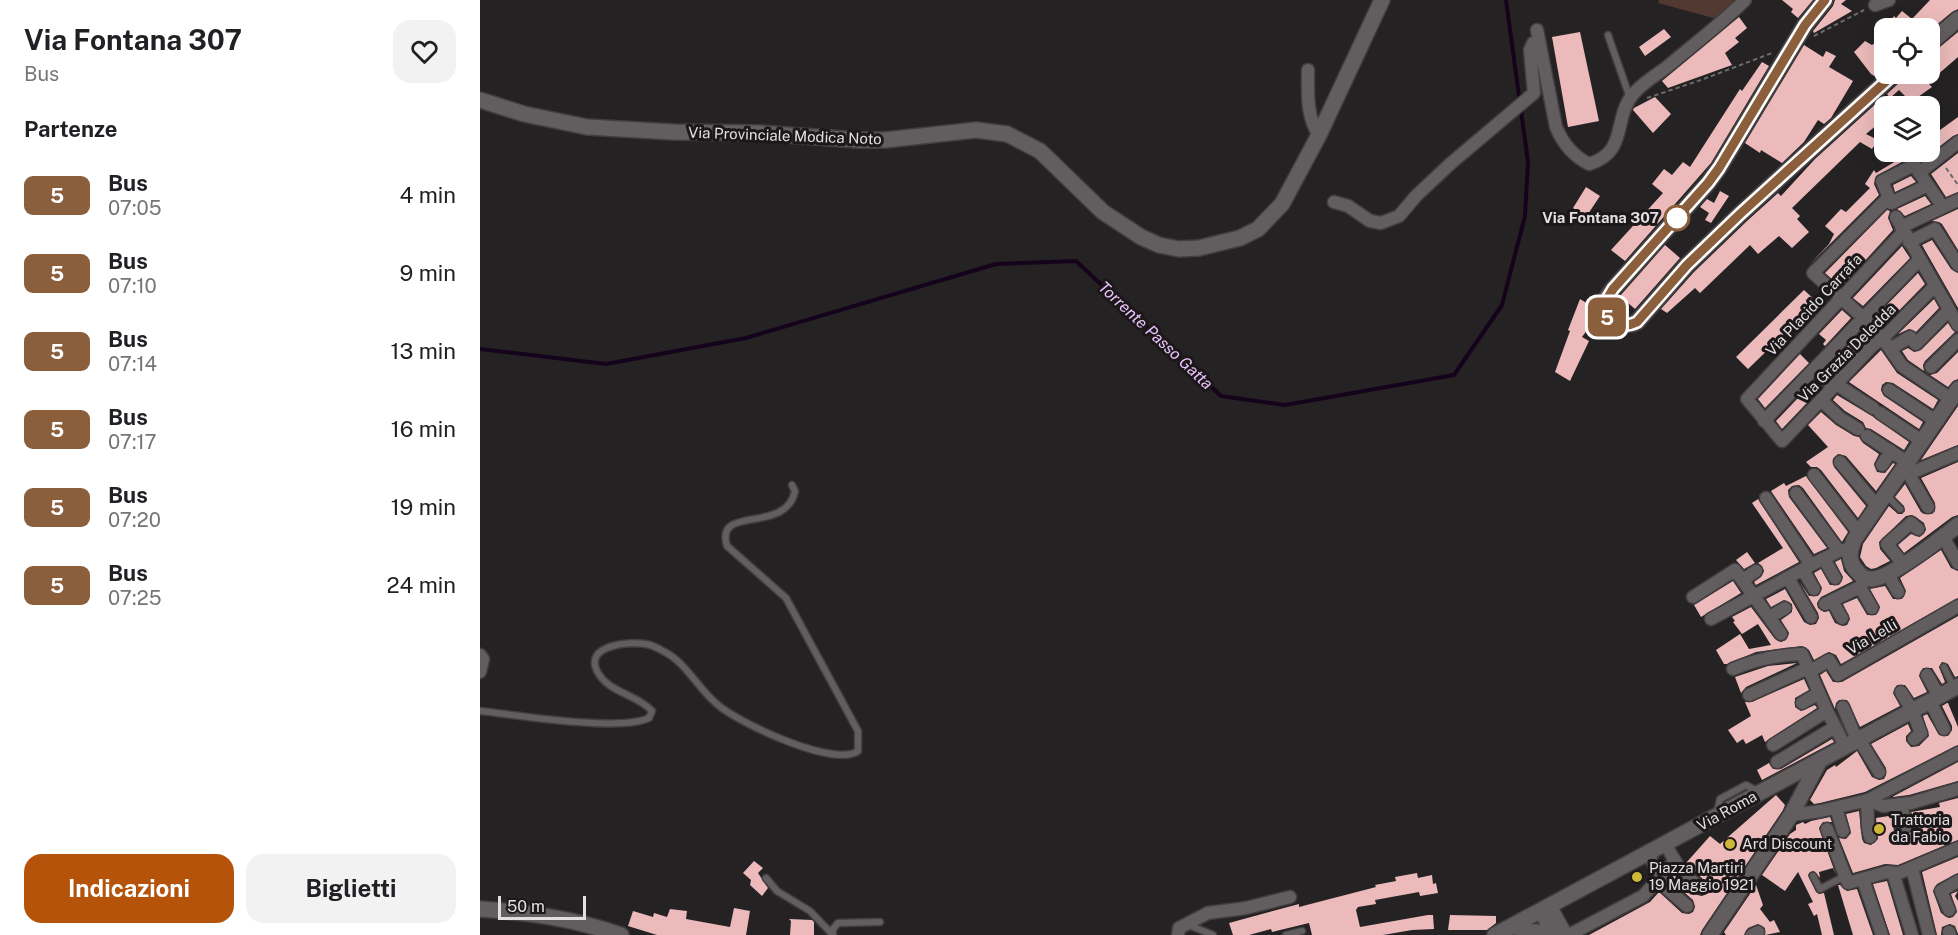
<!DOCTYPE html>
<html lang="it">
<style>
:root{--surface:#fff;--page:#f2f2f2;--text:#202124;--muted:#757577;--accent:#b45309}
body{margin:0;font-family:"Public Sans",sans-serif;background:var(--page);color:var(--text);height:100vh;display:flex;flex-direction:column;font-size:22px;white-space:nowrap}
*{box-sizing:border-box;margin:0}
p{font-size:20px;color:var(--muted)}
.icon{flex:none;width:33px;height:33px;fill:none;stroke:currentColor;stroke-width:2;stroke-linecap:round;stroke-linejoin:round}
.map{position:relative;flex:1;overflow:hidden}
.side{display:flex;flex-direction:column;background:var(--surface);width:480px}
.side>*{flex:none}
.badge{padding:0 12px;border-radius:9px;font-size:21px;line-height:39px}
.tools{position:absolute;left:1394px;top:18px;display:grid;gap:12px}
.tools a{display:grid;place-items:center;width:66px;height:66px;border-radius:12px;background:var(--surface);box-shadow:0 6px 24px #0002;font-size:30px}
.scale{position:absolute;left:18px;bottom:15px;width:88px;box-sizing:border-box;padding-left:6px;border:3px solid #e2dfe0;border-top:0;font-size:16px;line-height:21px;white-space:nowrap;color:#e2dfe0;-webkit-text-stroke:4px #1c1819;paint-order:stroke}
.map>.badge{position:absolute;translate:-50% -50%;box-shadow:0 0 0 3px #fff}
h2{padding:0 24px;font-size:22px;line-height:54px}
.round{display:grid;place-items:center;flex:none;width:63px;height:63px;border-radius:18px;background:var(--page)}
.head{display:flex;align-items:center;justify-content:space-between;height:102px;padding:0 24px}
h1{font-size:28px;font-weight:700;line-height:45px}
.action{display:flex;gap:12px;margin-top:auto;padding:12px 24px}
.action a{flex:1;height:69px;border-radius:18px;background:var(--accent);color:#fff;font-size:24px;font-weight:700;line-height:69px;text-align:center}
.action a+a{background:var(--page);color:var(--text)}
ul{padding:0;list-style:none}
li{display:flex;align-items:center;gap:18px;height:78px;padding:0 24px}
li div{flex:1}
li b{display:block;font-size:22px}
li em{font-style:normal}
li .badge{min-width:66px;font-weight:700;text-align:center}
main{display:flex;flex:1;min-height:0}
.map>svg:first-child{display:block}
</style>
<main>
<section class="side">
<div class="head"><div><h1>Via Fontana 307</h1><p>Bus</p></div><a class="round"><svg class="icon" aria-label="heart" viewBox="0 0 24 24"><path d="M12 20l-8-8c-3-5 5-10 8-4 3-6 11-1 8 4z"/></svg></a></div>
<h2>Partenze</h2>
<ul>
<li><span class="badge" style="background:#8b5e3c;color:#fff">5</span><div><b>Bus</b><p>07:05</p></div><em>4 min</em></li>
<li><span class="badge" style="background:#8b5e3c;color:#fff">5</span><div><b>Bus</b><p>07:10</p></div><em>9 min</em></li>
<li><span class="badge" style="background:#8b5e3c;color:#fff">5</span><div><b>Bus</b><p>07:14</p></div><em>13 min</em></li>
<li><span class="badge" style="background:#8b5e3c;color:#fff">5</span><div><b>Bus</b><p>07:17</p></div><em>16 min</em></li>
<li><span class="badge" style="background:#8b5e3c;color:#fff">5</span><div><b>Bus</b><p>07:20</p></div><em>19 min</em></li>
<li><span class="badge" style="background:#8b5e3c;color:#fff">5</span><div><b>Bus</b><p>07:25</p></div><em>24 min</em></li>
</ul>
<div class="action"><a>Indicazioni</a><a>Biglietti</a></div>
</section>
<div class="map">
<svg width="1478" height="935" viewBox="0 0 1478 935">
<rect width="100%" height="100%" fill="#252223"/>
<!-- green -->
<path fill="#513831" d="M1179,0H1257L1237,19L1178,3Z"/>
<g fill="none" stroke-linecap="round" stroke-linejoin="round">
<!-- stream -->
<path stroke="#15031c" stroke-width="4" d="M0,349L126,364L266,338L516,264L596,261L741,396L805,405L974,375L1022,305L1045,216L1048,162L1026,0"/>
</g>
<!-- building -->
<path fill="#ecbabb" d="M1302,0H1333L1318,18L1311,12L1313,9Z
M1355,0H1366L1361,4L1372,11L1334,33L1333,31L1353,6Z
M1450,0H1478V9L1472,12L1449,31V28H1405L1414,16L1416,18L1422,11L1432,19Z
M1259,17L1267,28L1255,38L1259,42L1245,53L1252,65L1188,88L1182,81Z
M1184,29L1191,37L1165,56L1159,47Z
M1100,32L1119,121L1088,127L1072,37Z
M1478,32V57L1448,83L1452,87L1431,102L1419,90L1410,98L1407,94L1421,81L1424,74H1449V54L1455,51Z
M1399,40L1404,45V70L1396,77L1391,74L1374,52L1385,41L1392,45Z
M1324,45L1343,57L1346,51L1356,56L1349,67L1373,81L1351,118L1344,124L1338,120L1324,142L1302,163L1281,150L1280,153L1265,143Z
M1282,62L1289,66L1231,163L1145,261L1131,250L1183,193L1172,184L1184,169L1192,175L1203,162L1210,167L1260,89L1262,91Z
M1175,97L1191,114L1173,133L1153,110L1154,108Z
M1401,99L1404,102V119L1386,134L1398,140L1392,149L1380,142L1312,208L1320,216L1317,219L1329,232L1312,248L1299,236L1278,254L1270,245L1220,293L1215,288L1187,313L1181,309L1214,272L1267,221L1298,193L1301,196L1335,159Z
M1478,117V134L1473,136L1441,161L1437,158L1431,157L1396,176L1394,184L1399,195L1330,264L1349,244L1354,234L1345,226L1361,209L1366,212L1390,188L1385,184L1394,170L1396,173L1431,152H1449V138Z
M1478,153V192L1466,197L1451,174Z
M1431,176L1436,182L1415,192L1413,185Z
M1106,187L1120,196L1106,217L1093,208Z
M1240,191L1249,196L1231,223L1225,220L1229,213L1220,207L1227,199L1234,203Z
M1445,196L1451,204L1425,216L1417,209Z
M1478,209V250L1462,224L1459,222L1452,221Z
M1407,210L1410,211L1408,218L1413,230L1361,287L1345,273Z
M1452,240L1471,269L1478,273V308L1442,245Z
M1185,245L1200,258L1155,309L1140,296Z
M1422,246L1430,258L1383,306L1373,298Z
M1438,273L1445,284L1404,326L1395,317Z
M1324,290L1337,302L1268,369L1256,357Z
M1100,299L1113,307L1116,318L1102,337L1109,341L1090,381L1075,372L1090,331L1088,330Z
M1454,299L1459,308L1436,332L1429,329L1418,334Z
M1362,310L1371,318L1345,346L1343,344L1346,340L1339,334Z
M1468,323L1475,332L1445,361L1443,365L1444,371L1428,360L1422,351L1428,348L1434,352L1441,350Z
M1384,329L1391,336L1353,375L1346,369Z
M1401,350L1417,373L1458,400L1453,409L1413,383L1406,382L1402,385L1401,390L1404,396L1443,422L1439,429L1369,382Z
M1478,352V379L1473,381L1468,387L1450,375L1457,373Z
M1320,354L1329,363L1285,408L1278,399Z
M1334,381L1342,387L1302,429L1296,421Z
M1357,395L1392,416L1429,442L1424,450L1391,429L1386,428L1383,422L1365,411L1353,400Z
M1478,406V445L1441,460Z
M1341,412L1356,425L1374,436L1379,437L1383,443L1399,454L1394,464L1397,472L1405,473L1413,463L1415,464L1396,491L1366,456L1358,454L1353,459L1354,467L1386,506L1378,518L1341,470L1337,467H1331L1326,462L1348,447L1328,425Z
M1478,462V515L1472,517L1424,553L1418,545L1431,534L1440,537L1446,530L1444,523L1436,517L1432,515L1426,516L1399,542L1400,549L1410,561L1396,568L1391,569L1386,566L1380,557L1383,544L1409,506L1418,514H1422L1425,511L1424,506L1415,497L1425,484L1441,512L1444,514H1452L1455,511V503L1441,478Z
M1326,476L1368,532L1362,542L1323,488L1319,485L1312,486L1308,490L1309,497L1347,548L1334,554L1291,491L1304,483L1306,486Z
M1278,499L1319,562L1276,585L1274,582L1281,577L1284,571L1282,566L1278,563L1303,548L1272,503Z
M1461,550L1471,568L1478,571V598L1361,664L1356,655L1349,652L1334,660L1329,650L1322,646L1276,652L1247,664H1244L1236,650L1260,634L1269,649L1291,645L1278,624L1262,634L1253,622L1255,621L1252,617L1271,607L1295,639L1301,642L1306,640L1309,633L1301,620L1312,612V604L1304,600L1291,607L1286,599L1305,589L1324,622L1330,625L1336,624L1339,618L1338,613L1319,581L1329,596H1338L1342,588L1334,573L1341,569L1350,585H1359L1363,577L1355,562L1361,559L1364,571L1373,581L1341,597L1337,603L1338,608L1344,612L1349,611L1355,623L1363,626L1367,625L1370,619L1363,604L1377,598L1387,615H1396L1400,607L1390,589L1405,586L1413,599H1422L1426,591L1420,578Z
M1267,552L1275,563L1264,569L1256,560Z
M1253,581L1261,593L1221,617L1214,605Z
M1478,616V676L1475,677L1468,664L1462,662L1459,667L1465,682L1462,684L1452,668H1443L1439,676L1447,692L1434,698L1425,685H1417L1413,693L1420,706L1380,727L1367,700H1359L1356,703L1355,709L1340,675L1346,671L1353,682H1362Z
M1317,663L1266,687L1261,693L1255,677L1288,666Z
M1324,679L1329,690L1315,698V707L1321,711L1335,705L1337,708L1285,742L1282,735L1266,744L1263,739L1257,743L1248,730L1271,716L1265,702H1272Z
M1467,703H1468L1478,727V745L1385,792L1340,803L1334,804L1330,800L1347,770L1355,765L1356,767L1377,751L1392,777L1399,780L1404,779L1406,775V768L1391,744L1428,724L1431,731L1426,736V741L1431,747L1439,746L1449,736L1443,716L1447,714L1459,735L1468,736L1472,730V726L1462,706Z
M1352,739L1354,742L1282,780L1277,770L1289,763L1293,769H1301Z
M1478,762V781L1429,795L1412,797Z
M1296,795L1305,805L1303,810L1222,930L1220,935H1109L1170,902L1179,892L1202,913L1209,914L1213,912L1215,907L1213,900L1190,880L1194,875L1215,894L1222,896L1226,894L1228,889L1226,882L1206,863L1230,836L1240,844Z
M1478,798V840L1418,865L1405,864L1373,873L1359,838L1366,839L1371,833L1366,814L1379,811L1382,839L1384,843L1391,845L1398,839L1396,818L1415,815L1418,821L1414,825V833L1422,837L1435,829L1436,822L1431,812L1460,807L1459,803Z
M1350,817L1352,822H1343L1339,828L1356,875L1353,868L1339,872L1340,878L1334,871L1330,872L1328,875L1336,892L1339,894L1344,893L1354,935H1342L1337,914L1334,916L1328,904L1333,902L1318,872L1305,891L1282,875L1310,834L1316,830V825L1323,822L1325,824L1331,821Z
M1478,857V873L1457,884L1453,891L1461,913L1469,918L1473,917L1477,912L1471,894L1478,891L1475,896L1478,901V934L1475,926L1470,924L1462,927L1461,935H1457L1442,872Z
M274,861L283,868L278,873L288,888L282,896L270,885L271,880L263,873Z
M937,873L938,878L952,875L953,884L956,883L958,893L940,896L939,892L895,900L896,904L878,907L876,910L880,927L948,915H953L954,929L932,930L903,935H832L829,923L792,932L791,929L769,935H753L749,923L819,904V907L896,887L895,885L916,881L915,877Z
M1407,881L1423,935H1410L1393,884Z
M1276,885L1283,905L1280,909L1290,922L1294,920L1300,932L1285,935V928L1278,924L1268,928L1264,935H1246L1244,932Z
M1358,885H1360L1367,891L1377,889L1393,935H1373Z
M254,908L270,911L266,935H177L148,926L153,911L173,917L174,913L187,917L190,909L207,911L206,919L250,927Z
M970,915L1016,916V923L1007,930H968Z
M309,919L332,920L334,922V935H310L311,921Z"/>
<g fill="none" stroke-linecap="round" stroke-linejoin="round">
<!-- lane casing -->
<g stroke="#423e3f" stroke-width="9">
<path id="lane" d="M1128,35L1150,98
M1406,495L1420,509
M1464,667L1474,688
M0,711C37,715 139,732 169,718L172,711C157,694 128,693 117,671C104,645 150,641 166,644C171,645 178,648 183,651C206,662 218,689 238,705C259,723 354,768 378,751V731L306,598L247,546C234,504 306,535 315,491L312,485
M1237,813L1240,799L1266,785L1277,791
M1333,876L1340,889L1365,876
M286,878L297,891L330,911L353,935
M706,924L733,935
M353,934V929L358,923L400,922
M806,935L822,931"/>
</g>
<!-- street casing -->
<g stroke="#423e3f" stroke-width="15">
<path id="street" d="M1395,5L1409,0
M1057,30L1076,127C1083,144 1093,156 1109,164C1149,152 1132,118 1154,93C1163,83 1176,75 1187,67C1213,45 1241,24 1265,0
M828,70C828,93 826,116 839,135
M1439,173L1478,142
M1448,185L1411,203L1402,181L1434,165C1444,179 1453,193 1463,207
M1408,198L1333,273L1396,329L1422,366L1471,399
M854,202L868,206L890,221L901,223L919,216L936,196L970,164L1054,93L1050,50L1053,43L1059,41
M1416,217L1478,325
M1421,227L1478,200
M1424,231L1267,399L1302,441L1392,346L1406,335L1455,286
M1429,242L1455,229L1478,265
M1410,349L1430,337L1436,344L1469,310
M1451,367L1478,340
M1334,370L1354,386
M1356,384L1393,408
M1409,390L1456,421
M1341,400L1360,418L1378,429
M1400,413L1442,441
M1284,421L1440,259
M1387,436L1427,462
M1360,462L1397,506
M1402,465L1411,451
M1424,469L1431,473V478L1448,507
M1431,473L1478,453
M1334,475L1379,533
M1316,493L1359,551
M1286,498L1331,565
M1463,537L1478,563
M1344,559L1355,578
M1423,564L1407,544L1431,523L1438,529
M1323,570L1334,589
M1407,573L1418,592
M1308,578L1331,617
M1263,580L1276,571
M1380,587L1392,608
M1213,597L1255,570L1301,634
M1352,601L1362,618
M1345,604L1380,587L1385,578
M1290,617L1305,608
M1231,619L1331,565L1359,551L1371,548
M0,655L3,659L0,672
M1253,669C1276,659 1297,655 1322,654L1347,711L1365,746
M1329,672L1349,660L1358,675L1478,606
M1447,675L1459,696
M1421,692L1432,710L1441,733L1434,739
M1269,695L1328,668
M1450,701L1464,729
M1322,703L1339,693
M1363,707L1377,740
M1379,739L1399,772
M1293,745L1347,711
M1297,762L1355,727
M1387,800L1388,828L1390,837
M1388,800L1478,753
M1419,804L1428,825L1421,829
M1356,808L1363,831
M1311,815L1341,811L1388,800L1403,806L1431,803L1478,789
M1347,829L1368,883L1407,872L1419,873L1478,848
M1185,844L1200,869L1220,888
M1168,853L1184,886L1207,906
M1432,868L1449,935
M1413,873L1432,935
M1383,880L1402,935
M1070,905L1086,934
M1469,910L1461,891L1478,881
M1059,911L1074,935
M1028,928L1073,932L1082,927
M1469,932L1470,935
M698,935L699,928L728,913L766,908L810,897
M1089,935L1163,896L1195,861
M1272,935L1278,932"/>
</g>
<!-- secondary casing -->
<g stroke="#423e3f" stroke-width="18">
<path id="secondary" d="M1345,0L1325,25L1239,168L1228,183L1133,289C1129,294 1124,300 1123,306C1121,323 1145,328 1157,322L1207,265L1260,214L1414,74
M1449,44L1478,19
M0,100L44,114L107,127L193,132L279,133L378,140H405L496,130L527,134L560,151L623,212L661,237L679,245L699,249L719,248L760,238L778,229L802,204L839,135L902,0
M1478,389L1374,540C1370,551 1367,560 1376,570C1379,574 1385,579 1391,579C1409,580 1463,537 1478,525
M0,909C52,913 91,918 141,935
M1015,935L1478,686
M1230,935L1311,815L1339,762"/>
</g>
<!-- path -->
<path stroke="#6d6a6b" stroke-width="2" stroke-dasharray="4.5 3" stroke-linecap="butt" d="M1334,36L1384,10
M1167,98L1221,80L1292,53
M1466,168L1478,185"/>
<!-- lane -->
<use href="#lane" stroke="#625d5f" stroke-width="6"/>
<!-- street -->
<use href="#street" stroke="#625d5f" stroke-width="12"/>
<!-- secondary -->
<use href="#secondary" stroke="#625d5f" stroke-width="15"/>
</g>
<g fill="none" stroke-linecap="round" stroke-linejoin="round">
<!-- line casing -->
<g stroke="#fff" stroke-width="14">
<path id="line" d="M1345,0L1325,25L1239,168L1228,183L1133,289L1123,306C1126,323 1143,329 1157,322L1207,265L1260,214L1414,74"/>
</g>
<!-- line -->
<use href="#line" stroke="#8b5e3c" stroke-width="9"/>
</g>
<!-- markers -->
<circle fill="#fff" stroke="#8b5e3c" stroke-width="3" cx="1197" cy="218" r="12"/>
<g fill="#ceb837" stroke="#1c1819" stroke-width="2">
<circle cx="1399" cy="829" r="6"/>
<circle cx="1250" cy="844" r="6"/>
<circle cx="1157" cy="877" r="6"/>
</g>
<g text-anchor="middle" stroke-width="6" stroke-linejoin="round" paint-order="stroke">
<!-- street labels -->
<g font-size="15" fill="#e2dfe0" stroke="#1c1819">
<text transform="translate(305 136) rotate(2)" y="5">Via Provinciale Modica Noto</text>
<text transform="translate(1334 305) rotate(-47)" y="5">Via Placido Carrafa</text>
<text transform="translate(1367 353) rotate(-45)" y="5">Via Grazia Deledda</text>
<text transform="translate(1392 637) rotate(-30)" y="5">Via Lelli</text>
<text transform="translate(1247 811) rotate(-29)" y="5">Via Roma</text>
</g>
<!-- stop labels -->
<g font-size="15" font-weight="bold" fill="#e2dfe0" stroke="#1c1819" text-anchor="end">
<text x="1179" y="223">Via Fontana 307</text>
</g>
<!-- poi labels -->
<g font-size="15" fill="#e2dfe0" stroke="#1c1819" text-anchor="start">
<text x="1411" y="825">Trattoria<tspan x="1411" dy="17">da Fabio</tspan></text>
<text x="1262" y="849">Ard Discount</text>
<text x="1169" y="873">Piazza Martiri<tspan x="1169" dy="17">19 Maggio 1921</tspan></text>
</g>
<!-- water labels -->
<g font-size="16" font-style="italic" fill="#eac3fc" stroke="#1c1819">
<text transform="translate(676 335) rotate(43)" y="6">Torrente Passo Gatta</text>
</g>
</g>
</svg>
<div class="tools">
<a><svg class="icon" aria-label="locate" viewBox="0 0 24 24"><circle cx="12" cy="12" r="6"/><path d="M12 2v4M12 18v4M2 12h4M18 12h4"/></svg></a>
<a><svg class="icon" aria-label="layers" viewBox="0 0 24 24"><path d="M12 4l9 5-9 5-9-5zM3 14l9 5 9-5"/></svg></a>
</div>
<div class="scale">50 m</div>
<b class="badge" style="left:1127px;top:317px;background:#8b5e3c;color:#fff">5</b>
</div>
</main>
